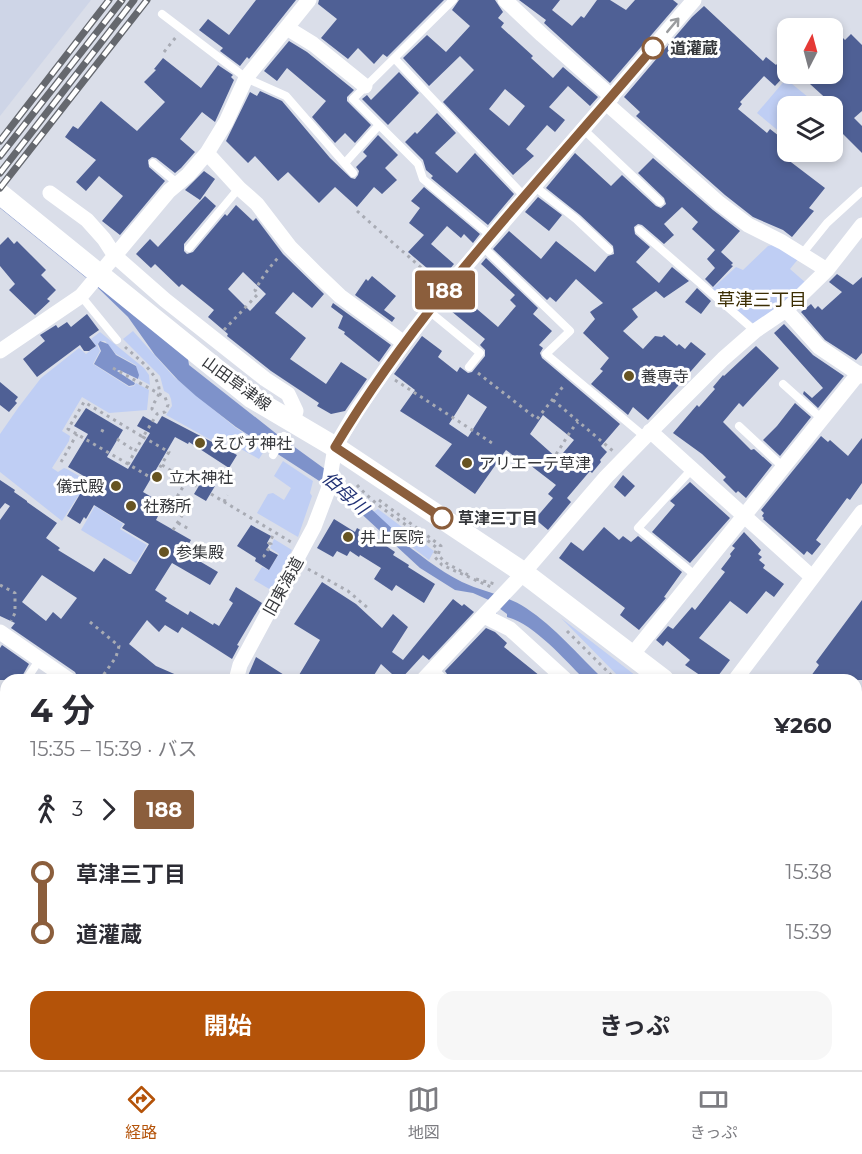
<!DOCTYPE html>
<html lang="ja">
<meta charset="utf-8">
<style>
:root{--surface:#fff;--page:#f7f7f7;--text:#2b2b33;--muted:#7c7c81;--line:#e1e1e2;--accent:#b45309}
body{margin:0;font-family:Montserrat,"Noto Sans JP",sans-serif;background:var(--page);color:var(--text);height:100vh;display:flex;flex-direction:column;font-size:22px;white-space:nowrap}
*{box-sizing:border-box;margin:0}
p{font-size:20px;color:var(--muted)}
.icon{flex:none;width:33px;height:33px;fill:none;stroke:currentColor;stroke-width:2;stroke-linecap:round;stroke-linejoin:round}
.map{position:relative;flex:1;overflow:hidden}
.drawer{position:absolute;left:0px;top:674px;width:862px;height:398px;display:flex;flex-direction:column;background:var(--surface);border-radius:18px 18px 0 0;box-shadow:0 3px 9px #0003}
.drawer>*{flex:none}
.badge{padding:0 12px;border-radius:4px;font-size:21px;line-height:39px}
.needle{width:39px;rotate:6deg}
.tools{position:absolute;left:777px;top:18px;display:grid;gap:12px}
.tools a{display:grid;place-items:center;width:66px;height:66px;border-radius:12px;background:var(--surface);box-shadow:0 3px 9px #0003;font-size:30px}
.map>.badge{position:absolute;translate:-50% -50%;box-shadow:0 0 0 3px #fff}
.legs{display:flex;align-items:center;gap:9px;height:66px;padding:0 30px;font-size:20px}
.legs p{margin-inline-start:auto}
.headline{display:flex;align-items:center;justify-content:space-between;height:102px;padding:0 30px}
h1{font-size:33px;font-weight:700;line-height:45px}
.action{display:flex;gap:12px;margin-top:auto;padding:12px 30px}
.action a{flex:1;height:69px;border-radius:18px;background:var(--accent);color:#fff;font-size:24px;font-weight:700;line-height:69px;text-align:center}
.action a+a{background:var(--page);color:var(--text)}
ul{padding:0 30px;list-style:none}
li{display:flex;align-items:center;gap:21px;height:60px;font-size:22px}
li i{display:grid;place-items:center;width:9px;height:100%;margin:0 8px;background:currentColor}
li i::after{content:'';width:15px;height:15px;margin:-8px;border:4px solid;border-radius:50%;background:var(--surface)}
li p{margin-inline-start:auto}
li:first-child i{background:linear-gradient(#0000 50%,currentColor 0)}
li:last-child i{background:linear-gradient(currentColor 50%,#0000 0)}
.tab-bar{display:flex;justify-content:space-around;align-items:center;height:84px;border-top:2px solid var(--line);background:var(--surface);font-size:16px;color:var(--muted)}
.tab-bar a{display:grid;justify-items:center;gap:3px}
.tab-bar .selected{color:var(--accent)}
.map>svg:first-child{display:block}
</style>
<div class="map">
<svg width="862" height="1070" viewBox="0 0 862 1070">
<rect width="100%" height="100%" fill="#dadee9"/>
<!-- built -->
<path fill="#ced5e7" d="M0,0H91L0,116Z"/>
<!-- green -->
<path fill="#bfcef4" d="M786,79L819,106H788L787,138L757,113Z
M777,244L799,258L790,269L806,283L755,325L712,289L736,267L743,270L768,246Z
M133,331L174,377L236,428L266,448L259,459L215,435L211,440L166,415L172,406L171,399L169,394L164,391L160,376L123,339Z
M100,332L144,368L149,375L150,385L139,379L136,365L116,354L105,341H100L97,345L100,351L93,364L129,387L134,386L136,383L149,390L147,410L109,413L82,397L62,431L70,436L69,441L52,468L58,472L64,468L67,469L91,483L83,498L78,496L62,521L0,472V434L18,408L41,378L79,348L86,354L96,346L91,339Z
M283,461L313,481L310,493L312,496L298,537L257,513L268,494L273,493L284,500L291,488L274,476Z
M95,506L123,524L120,529L147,545L136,563L81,530Z
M378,509L434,551L429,560L390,530L373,512Z
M274,539L292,550L271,590L254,580L262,567L269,570L279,554L270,548Z
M561,618L640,679H621Z
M0,851L6,854V965H0Z
M0,985L6,987V1065H39L36,1070H10L0,1066Z
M72,1065H250L248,1070H69Z
M277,1065H316L329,1070H275Z
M397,1065H610L624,1070H411Z"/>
<!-- water -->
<path fill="#7e92ca" d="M0,184L185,340L189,365L278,435L340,480L398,534L397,538C418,553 438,570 462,582C483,592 506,595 526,608C555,627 578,655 603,679H584C564,659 534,624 507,617V614L499,608L496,614L491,601L473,593L455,590L420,568L341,495L236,427L196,396L178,380L155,355L128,317L95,285L0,208Z
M100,341L108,344L116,355L136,366L139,375L138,379L119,370L117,371L135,383L134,385L129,386L94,364L101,351L98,344Z
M319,1065H391L407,1070H331Z"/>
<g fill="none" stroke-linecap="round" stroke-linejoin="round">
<!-- river -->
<path stroke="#7e92ca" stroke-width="28" d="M856,877L862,882"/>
</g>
<!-- building -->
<path fill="#4f6095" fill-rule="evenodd" d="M256,0H296L249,59L247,57L240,66L220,51L223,48L199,30L208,19L229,35Z
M319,0H444L387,57L383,54L374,64L358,48L348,59L321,38L337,19L318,4Z
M459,0H495L503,12L498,18L504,23L501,27L533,56L531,58L553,78L563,67L598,97L590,106L568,86L549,107L565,120L555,132L547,125L526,149L534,156L513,175L443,102L474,70L460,56L429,86L403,58L427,35L446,52L470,26L452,10ZM505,89L525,106L509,126L489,109Z
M519,0H560L552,10L572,26L581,16L584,18L597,0H610L626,10L635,0H673L678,4L610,83L544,23L546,20Z
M704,6L763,61L766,57L776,65L788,52V72L775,86L764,76L740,102L742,104L738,109L767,133L770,129L788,143L779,153L825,188L809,208L814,211L792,237L783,230L753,217L725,195L636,116L640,112L624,97L692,17Z
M832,27L845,40L851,34L862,45V111L854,118L862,126V153L832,123V104L799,74H832Z
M289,41L307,52L354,90L347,97V101L371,125L355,143L345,133L335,143L312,117L326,101L287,68L277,81L264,71Z
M163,58L201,88L218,65L233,75L231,77L234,80L215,122L202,112L180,139L195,152L181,168L175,173L156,158L152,157L148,160L149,167L165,181L120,235L102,221L123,196L99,176L86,191L76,182L96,160L65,137L73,126L78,129L101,101L137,131L165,102L144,82L156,70L154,69Z
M399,72L419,93L388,125L362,99L367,95L371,100Z
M260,91L282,101L330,158L351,178L355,179L358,175L359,171L356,167L367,156L363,152L378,135L398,155L385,168L397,180L382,194L374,187L357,207L335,187L319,203L288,172L278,181L255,156L248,163L226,141L250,92L257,96Z
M437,113L456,133L435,153L457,173L475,153L514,194L488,225L431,178L433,176L426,170L423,160L405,142L415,132L417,134Z
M575,153L611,186L622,175L656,206L661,208L666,204L664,198L638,173L653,158L713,210L740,231L721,252L733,263L731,265L733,266L713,287L705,279L715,268L707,259L715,250L692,229L698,222L682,207L664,224L674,235L664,244L642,225L638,224L634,227L635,234L650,247L636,262L659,283L672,267L689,281L664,298L656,291L632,309L638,317L623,331L643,349L655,336L662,337L664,335L677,346L679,344L685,349L691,342L706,354L648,420L633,407L628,415L591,384L603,371L600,369L609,358L583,333L595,319L590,312L603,303L576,279L556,302L550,297L547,300L493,249L509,231L541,259L556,241L595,272L608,256L614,254L613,246L580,215L546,188Z
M204,171L215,179L200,200L185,190Z
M424,187L480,234L473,243L464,234L461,238L447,226L431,244L454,264L441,280L408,252L424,235L409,223L420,208L411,201Z
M205,196L216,206L184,244V251L187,254L193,252L225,214L227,216L236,205L253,221L256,218L283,254L324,294L312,308L293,292L275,313L306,338L290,359L326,384L341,362L367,379L345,411L331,414L317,406L319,403L271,371L227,336L228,334L208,317L214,310L182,284L179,287L155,264L151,268L136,254L150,239L158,247ZM243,272L266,294L250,311L228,289Z
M538,197L562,215L549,231L525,212Z
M8,237L14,244L17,241L46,270L41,275L56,290L47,299L50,301L35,315L9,290L15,284L0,266V245Z
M486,258L538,308L533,314L552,331L539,345L543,348L540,353L542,358L620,424L601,446L607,452L600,460L601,462L592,473L590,471L567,498L571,502L548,530L535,519L553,498L548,494L556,485L517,455L515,457L506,450L475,494L435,466L452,444L400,411L415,390L394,374L422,336L442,351L438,357L457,372L460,367L468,373L472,372L485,356V350L480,345L485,339L445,306L457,292L498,327L516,306L510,300L515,295L481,264ZM468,394L487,407L468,437L449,424ZM543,415L574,440L558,459L530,434Z
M837,274L853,285L862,277V353L856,360L825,340L801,312L811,304L815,309L818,306L822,310L842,292L829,282Z
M372,276L396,296L384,310L395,318L392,322L355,295L366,279L368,281Z
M697,288L711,301L701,314L685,302Z
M333,303L391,345L379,362L344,334L345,332L338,328L343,316L331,307Z
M87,314L99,330L89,337L96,346L89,351H84L80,345L37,377L23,359L45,341L40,335L56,325L58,328L67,322L71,327Z
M784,324L813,355L844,376L818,408L803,394L804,391L812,398L823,388L774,333Z
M756,346L779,368L743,407L739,403L723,422L751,450L754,449L772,465L746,498L738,491L736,493L723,480L726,477L702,454L673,433L697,405L699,407L715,389L713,387L723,375L724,376Z
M0,382L18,397L15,401L17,403L9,412L0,405Z
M795,403L811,417L780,456L763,440L777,426Z
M86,408L123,430L107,457L128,469L150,433L137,426L143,416L157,424L162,416L237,455L229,468L189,442L188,444L175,437L143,492L162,503L159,508L161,510L156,520L191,540L184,552L218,572L210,585L172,563L155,590L167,598L165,601L188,615L190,611L213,625L214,623L219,626L233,603L229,600L236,587L262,603L237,645L239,646L232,659L182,627L178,633L165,625L159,632L147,620L129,644L156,666L188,680H79L75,672L11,628L15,623L0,616V520L10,506L5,503L0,509V480L15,490L14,492L27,501V502L57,523L46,538L60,548L58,550L94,572L104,558L129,574H131L149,544L122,528L125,524L94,505L86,519L84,517L80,524L67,516L89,479L68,467L88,434L74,426ZM42,575L77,598L61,619L53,612L46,621L22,602Z
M821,436L828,442L830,440L848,456L862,438V483L850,500L847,498L816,540L821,544L812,555L807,551L804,555L763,519L764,518L762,516L764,513L761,510Z
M623,475L635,486L625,497L614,487Z
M203,479L215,486L206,501L194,494Z
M690,482L730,518L690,563L652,532L675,505L670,501Z
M334,519L355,532L357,528L379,541L395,552L393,555L409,565L408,567L435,584L424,603L396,585L392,591L374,579L381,568L360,555L359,557L350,551L347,556L337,551L333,557L317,548Z
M251,525L271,536L267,543L269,545L267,549L278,555L269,570L255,561L256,558L237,546Z
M604,527L619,540L623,536L631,542L638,536L682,572L664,597L666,598L639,630L620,615L625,608L559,558L571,542L583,551Z
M744,532L761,550L758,554L762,557L759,560L765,565L763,568L784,584L774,597L766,591L747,614L730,601L699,638L730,660L715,680H707L685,665L690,660L667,641L663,646L656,640L668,626L673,629L692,607L695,610L725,572L721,569L731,556L730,554L735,548L732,546Z
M322,582L356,604L382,628L393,614L408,627L392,652L403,660L453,599L462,606L464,604L474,612L429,660L423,655L400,680H387L392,674L381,664L371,680H296L320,640L294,624Z
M862,600V680H808L819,665L816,662Z
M486,628L495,632L507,643L504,647L545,680H451L445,671Z
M2,645L29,664L20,680H0V648Z
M256,657L292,680H249L247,678Z"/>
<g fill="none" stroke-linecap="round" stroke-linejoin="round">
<!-- path -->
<path stroke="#a8abb4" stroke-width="3" stroke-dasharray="3 4.5" stroke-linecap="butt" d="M164,52L176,37
M0,171L7,177
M357,211L435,280
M224,330L258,294L255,290C262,278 269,267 279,257
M125,347C136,357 165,378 158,396C156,401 153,403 152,409L157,414
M113,368L165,397L168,405L165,412L157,414L143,437L84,402L68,429L128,464
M478,373L537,419L565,384
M395,380L492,443
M553,400L613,451
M101,430L105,432
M143,437L169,452L153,479L128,464Z
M117,439L135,451
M551,460C563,447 566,435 578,422
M61,462L77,434
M162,465L198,487
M357,485C380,511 411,526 437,548L434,556L442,565L491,587
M211,494L291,542
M379,500L441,546L438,555L446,563L470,576
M224,502L227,495
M365,502L370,497
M178,523L189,529
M173,530L183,514L171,507L187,480
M265,557L264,556L271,544L269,543L275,532
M308,569L348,591L369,609
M476,579L495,584
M0,585L15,593V613L11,621
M90,622L119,646L116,657L100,680
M567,631L616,680
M856,858L862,863
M0,1063L19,1070
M676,1065L692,1069"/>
<!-- service -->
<path stroke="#fff" stroke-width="8" d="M453,0L353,99L418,164L423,179L490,235
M162,14L246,78L286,96L353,173
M395,59L524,196
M583,129L660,202
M153,163L177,183
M345,163L379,125
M534,186L576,219L609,250
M639,230L755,331
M482,246L570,331L546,354L645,437
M189,248L239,188
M802,254L827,223L862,191
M81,296L117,340
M429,311L480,353L469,367
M783,384L822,419
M739,426L783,467
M273,455L284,436
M692,469L638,528L696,576
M433,668L445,680
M26,680L40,659
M0,718L6,709
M0,749L2,757
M0,777L6,781"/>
<!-- minor -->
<path stroke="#fff" stroke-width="15" d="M505,0L542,35L612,97
M287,28L313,44L365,86
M606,103L719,203L748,225L782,242L827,270
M207,153L239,188L257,204L290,247L316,273L340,296L404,343
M50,193L87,220L104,239L115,256L165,300L265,379L288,394L296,411L293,422
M786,310L819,347L862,376
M0,351L81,296L169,191L188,175L207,153L226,122L246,78L309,0
M650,431L812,577
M484,616L510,629L566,680
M0,632L69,680
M632,655L859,373
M236,680L240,665L314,527L328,490L335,447L357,410L404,343L446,289L694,0
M423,680L518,579L606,477L645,437L723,359L755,331L786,310L827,270L862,225
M735,680L862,512
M0,844L6,846
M856,895L862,900
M632,1065L648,1070
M53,1070L56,1065
M261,1070L263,1065
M705,1070L709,1065"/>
<!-- secondary -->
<path stroke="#fff" stroke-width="21" d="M0,194L252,398L335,447L524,573L664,680
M856,833L862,837"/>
<!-- rail casing -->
<g stroke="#65686e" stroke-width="7">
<path id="rail" d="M0,141L109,0
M0,156L122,0
M0,173L134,0
M0,188L147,0"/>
</g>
<!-- rail -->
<use href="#rail" stroke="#fff" stroke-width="4.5" stroke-dasharray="14" stroke-linecap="butt"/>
</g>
<!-- one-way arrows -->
<defs><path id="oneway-shaft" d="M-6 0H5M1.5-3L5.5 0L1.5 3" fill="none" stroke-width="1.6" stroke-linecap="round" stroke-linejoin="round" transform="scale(1.5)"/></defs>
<use stroke="#9a9c9e" href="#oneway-shaft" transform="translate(673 25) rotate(-50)"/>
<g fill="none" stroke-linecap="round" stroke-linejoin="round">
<!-- line-1 casing -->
<g stroke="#fff" stroke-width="14">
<path id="line-1" d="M442,518L335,447C423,300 543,178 653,48"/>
</g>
<!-- line-1 -->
<use href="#line-1" stroke="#8b5e3c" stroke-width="9"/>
</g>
<!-- markers -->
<g fill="#fff" stroke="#8b5e3c" stroke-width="3">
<circle cx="653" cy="48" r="10"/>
<circle cx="442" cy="518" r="10"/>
</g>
<g fill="#675422" stroke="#fff" stroke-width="2">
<circle cx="629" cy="376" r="6"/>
<circle cx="200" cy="443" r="6"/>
<circle cx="467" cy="463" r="6"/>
<circle cx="157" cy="477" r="6"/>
<circle cx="116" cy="486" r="6"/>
<circle cx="131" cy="506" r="6"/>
<circle cx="348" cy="537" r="6"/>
<circle cx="164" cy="552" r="6"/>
</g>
<g text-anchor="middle" stroke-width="6" stroke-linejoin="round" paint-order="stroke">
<!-- stop labels -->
<g font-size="16" font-weight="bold" fill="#36383c" stroke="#fff" text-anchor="start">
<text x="670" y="54">道灌蔵</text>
<text x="458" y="524">草津三丁目</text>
</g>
<!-- poi labels -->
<g font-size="16" fill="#36383c" stroke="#fff" text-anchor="start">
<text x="641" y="382">養専寺</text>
<text x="212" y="449">えびす神社</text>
<text x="479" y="469">アリエーテ草津</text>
<text x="169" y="483">立木神社</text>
<text x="104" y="492" text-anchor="end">儀式殿</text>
<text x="143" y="512">社務所</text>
<text x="360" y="543">井上医院</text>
<text x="176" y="558">参集殿</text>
</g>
<!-- street labels -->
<g font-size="16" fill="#36383c" stroke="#fff">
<text transform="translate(237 383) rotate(36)" y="6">山田草津線</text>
<text transform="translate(283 586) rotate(-61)" y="6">旧東海道</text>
</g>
<!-- neighbourhood labels -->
<g font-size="18" fill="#3c2e03" stroke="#fff">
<text x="762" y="306">草津三丁目</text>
</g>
<!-- water labels -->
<g font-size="18" font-style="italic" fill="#223275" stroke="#fff">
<text transform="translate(345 493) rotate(42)" y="6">伯母川</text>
</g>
</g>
</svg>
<div class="tools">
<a><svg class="needle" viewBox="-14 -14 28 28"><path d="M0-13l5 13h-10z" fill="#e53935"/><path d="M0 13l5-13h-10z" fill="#7c7c81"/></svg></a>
<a><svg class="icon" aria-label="layers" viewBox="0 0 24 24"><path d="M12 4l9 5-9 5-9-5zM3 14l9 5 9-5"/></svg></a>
</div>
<b class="badge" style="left:445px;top:290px;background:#8b5e3c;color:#fff">188</b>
<section class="drawer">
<div class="headline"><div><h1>4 分</h1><p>15:35 – 15:39 · バス</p></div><b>¥260</b></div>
<div class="legs"><svg class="icon" aria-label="walk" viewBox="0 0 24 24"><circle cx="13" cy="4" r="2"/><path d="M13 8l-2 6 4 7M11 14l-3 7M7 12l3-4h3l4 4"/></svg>3<svg class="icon" aria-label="forward" viewBox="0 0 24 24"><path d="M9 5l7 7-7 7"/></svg><b class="badge" style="background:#8b5e3c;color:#fff">188</b></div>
<ul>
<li><i style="color:#8b5e3c"></i><b>草津三丁目</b><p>15:38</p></li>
<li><i style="color:#8b5e3c"></i><b>道灌蔵</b><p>15:39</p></li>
</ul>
<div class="action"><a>開始</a><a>きっぷ</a></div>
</section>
</div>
<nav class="tab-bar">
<a class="selected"><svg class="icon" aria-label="directions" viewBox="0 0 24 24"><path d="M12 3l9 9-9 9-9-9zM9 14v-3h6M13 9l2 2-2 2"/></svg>経路</a>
<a><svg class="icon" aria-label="map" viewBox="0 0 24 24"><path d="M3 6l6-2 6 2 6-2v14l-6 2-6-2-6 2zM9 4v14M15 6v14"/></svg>地図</a>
<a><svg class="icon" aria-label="tickets" viewBox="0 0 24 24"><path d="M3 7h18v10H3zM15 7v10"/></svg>きっぷ</a>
</nav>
